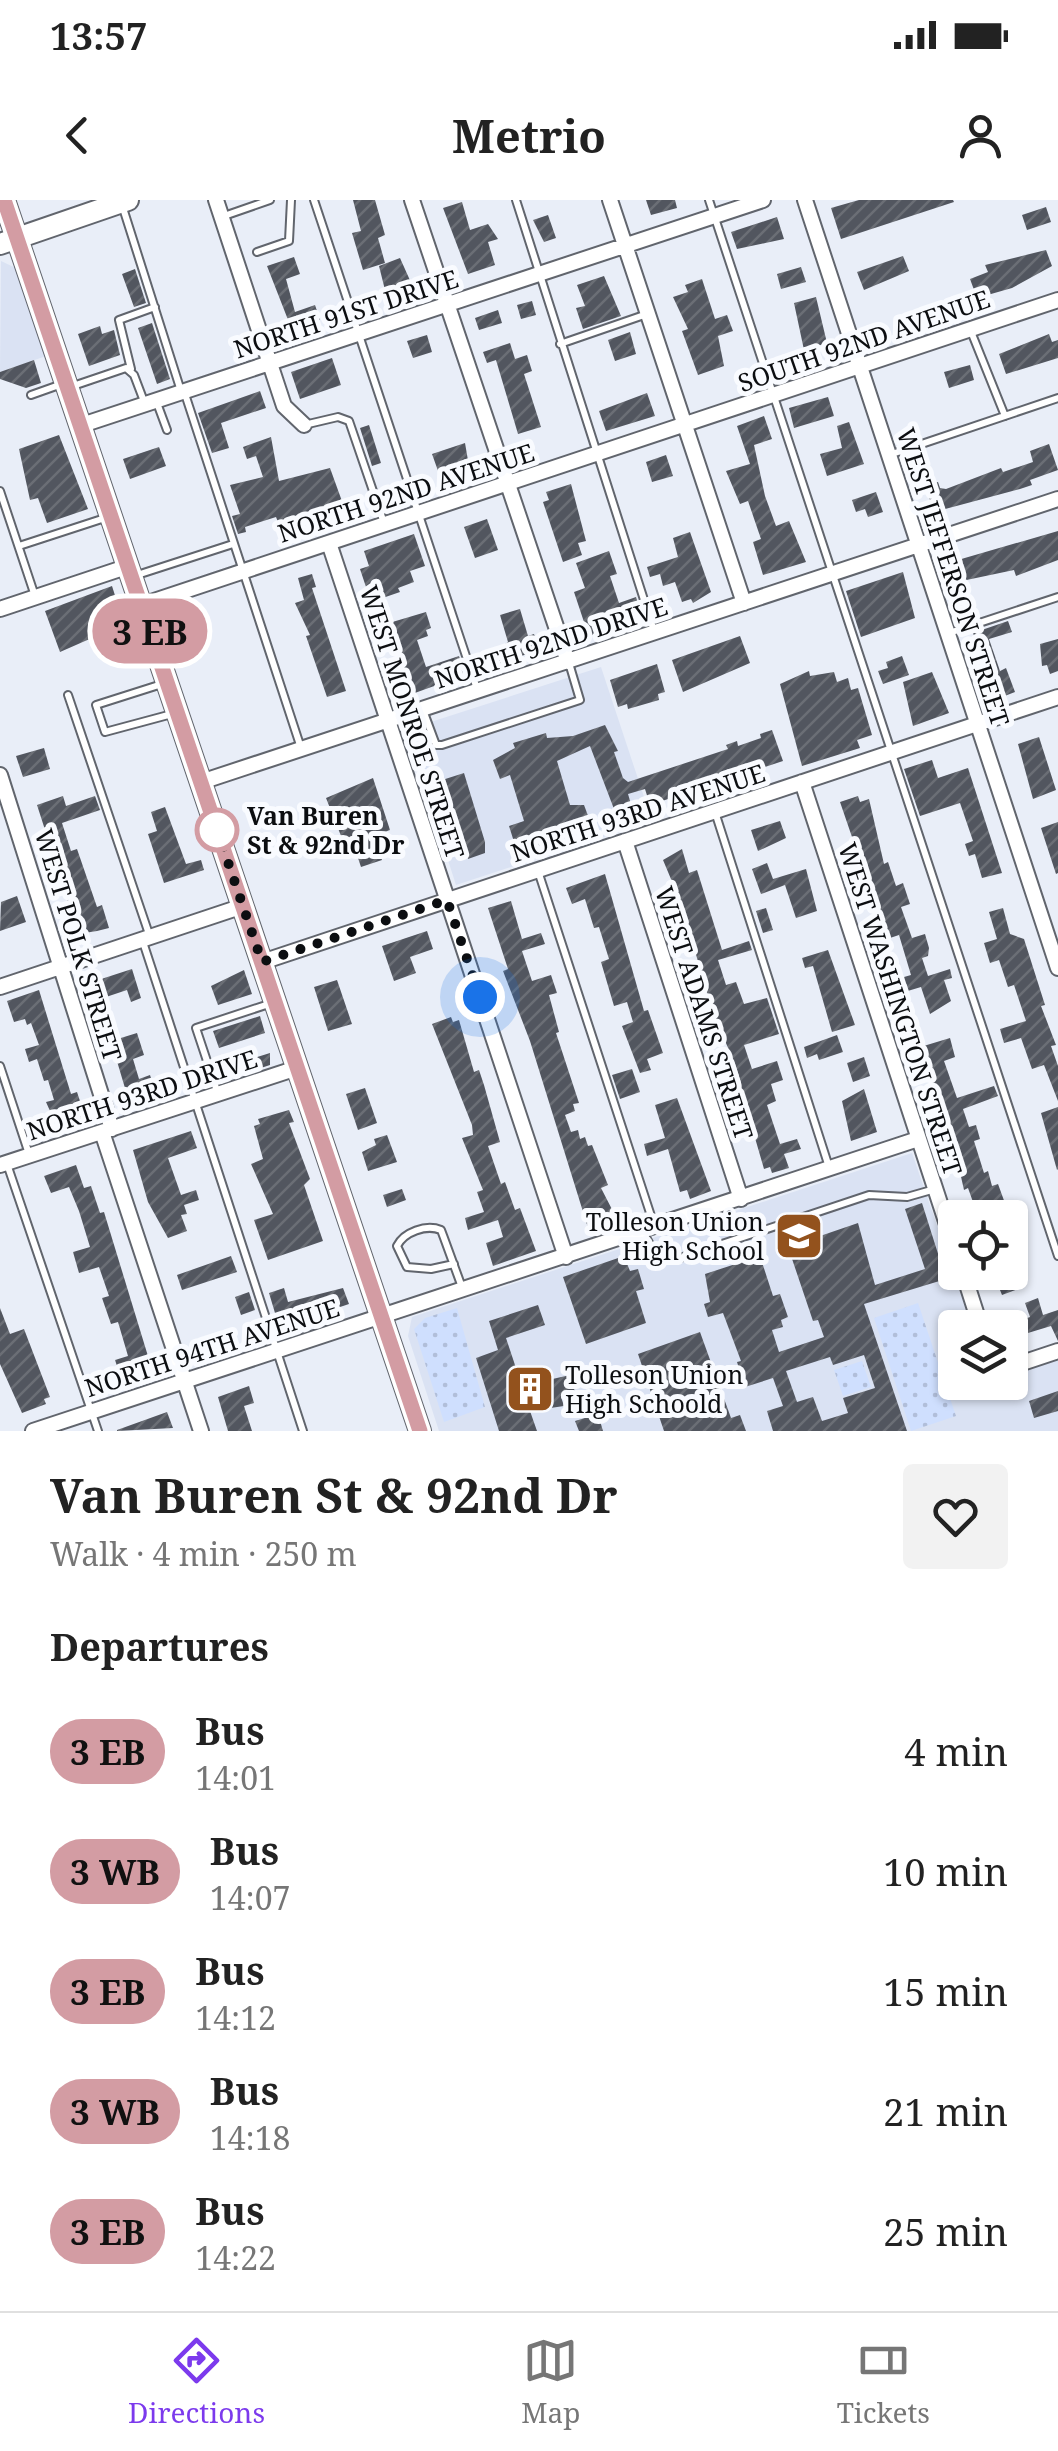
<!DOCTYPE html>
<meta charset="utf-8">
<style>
:root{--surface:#fff;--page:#f2f2f2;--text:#222;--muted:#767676;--line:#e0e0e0;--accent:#7c3aed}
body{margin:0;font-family:"Noto Serif",serif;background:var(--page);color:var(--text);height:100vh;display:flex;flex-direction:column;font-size:38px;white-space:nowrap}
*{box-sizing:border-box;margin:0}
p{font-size:32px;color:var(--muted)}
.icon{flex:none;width:55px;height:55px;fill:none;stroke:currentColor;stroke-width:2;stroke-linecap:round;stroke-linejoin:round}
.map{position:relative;height:1231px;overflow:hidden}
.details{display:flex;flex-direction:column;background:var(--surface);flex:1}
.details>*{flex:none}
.badge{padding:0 20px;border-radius:32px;font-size:35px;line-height:65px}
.controls{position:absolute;left:938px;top:1000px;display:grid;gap:20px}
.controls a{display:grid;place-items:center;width:90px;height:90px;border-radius:10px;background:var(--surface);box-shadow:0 2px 8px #0004;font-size:50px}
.you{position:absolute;width:50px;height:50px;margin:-25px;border:8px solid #fff;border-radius:50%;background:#1a73e8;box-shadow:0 0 0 15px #1a73e833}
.map>.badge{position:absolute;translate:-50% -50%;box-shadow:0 0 0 5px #fff}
h2{padding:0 50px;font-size:38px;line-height:90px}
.round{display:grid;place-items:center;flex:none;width:105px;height:105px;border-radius:10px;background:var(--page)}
.overview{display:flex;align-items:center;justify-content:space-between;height:170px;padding:0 50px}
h1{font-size:48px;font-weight:700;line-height:75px}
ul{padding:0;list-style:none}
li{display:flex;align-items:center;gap:30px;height:120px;padding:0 50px}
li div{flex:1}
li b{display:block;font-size:38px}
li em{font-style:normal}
li .badge{min-width:110px;font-weight:700;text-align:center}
.status{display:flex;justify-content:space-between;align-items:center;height:70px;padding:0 50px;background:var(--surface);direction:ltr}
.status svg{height:28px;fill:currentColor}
header{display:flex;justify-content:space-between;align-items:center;height:130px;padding:0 50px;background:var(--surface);font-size:45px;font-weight:700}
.menu{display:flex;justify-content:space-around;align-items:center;height:140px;border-top:2px solid var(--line);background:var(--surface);font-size:28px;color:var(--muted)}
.menu a{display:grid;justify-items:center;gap:5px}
.menu .current{color:var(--accent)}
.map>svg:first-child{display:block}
</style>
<div class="status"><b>13:57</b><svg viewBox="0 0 49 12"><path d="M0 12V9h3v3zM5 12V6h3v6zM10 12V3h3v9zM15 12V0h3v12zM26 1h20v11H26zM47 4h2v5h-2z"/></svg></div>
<header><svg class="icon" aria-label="back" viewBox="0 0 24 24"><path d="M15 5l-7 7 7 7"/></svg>Metrio<svg class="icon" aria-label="person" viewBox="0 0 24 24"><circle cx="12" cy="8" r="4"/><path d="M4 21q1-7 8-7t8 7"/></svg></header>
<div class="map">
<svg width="1058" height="1231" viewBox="0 0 1058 1231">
<defs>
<pattern id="grass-dots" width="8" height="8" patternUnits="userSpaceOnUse" patternTransform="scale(2.5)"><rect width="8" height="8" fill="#cfdffe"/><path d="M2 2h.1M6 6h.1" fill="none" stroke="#b1bed9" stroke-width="1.8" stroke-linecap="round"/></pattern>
<pattern id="building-hatch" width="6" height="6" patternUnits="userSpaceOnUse" patternTransform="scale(2.5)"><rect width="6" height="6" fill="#52565f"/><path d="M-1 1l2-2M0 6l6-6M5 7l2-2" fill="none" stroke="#6b6e75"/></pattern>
</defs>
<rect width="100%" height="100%" fill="#e9eef8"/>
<!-- built -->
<path fill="#dae2f3" d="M1,61L20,70L49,155L0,172Z
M601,467L652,621L456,685L406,530Z
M912,953L972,1127L955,1128V1182H1010V1172L1058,1157V1231H439L408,1136L412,1117Z"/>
<!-- grass -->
<path fill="url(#grass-dots)" d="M918,1103L956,1216L911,1231L874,1118Z
M457,1108L485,1207L444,1222L414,1129L425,1118Z
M862,1161L871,1187L843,1196L834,1170Z"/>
<!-- building -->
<path fill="url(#building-hatch)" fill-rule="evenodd" d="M353,0H375L385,35L378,38L385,63L363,70L352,33L361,31Z
M646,0H675L677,8L651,15Z
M859,0H953L954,2L841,39L831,8Z
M462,2L470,30L488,24L498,39L488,42L495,65L468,74L443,8Z
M1046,7L1051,22L1027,30L1022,15Z
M548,15L556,38L544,42L533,20Z
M777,17L784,39L737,49L731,32Z
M1046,50L1052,66L1012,88L977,98L970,79L988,72L985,65Z
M903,56L909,71L864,90L857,72Z
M294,57L300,74L286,79L295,112L315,105L320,120L292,130L267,66Z
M400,58L417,96L389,106L379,66Z
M801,67L806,82L781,89L777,74Z
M135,69L146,103L134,107L122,74Z
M604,76L621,116L583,129L576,108L585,106L577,85Z
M702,79L715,119L727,115L733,131L718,136L724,166L698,175L682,131L688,129L673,97L688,92L685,85Z
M816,97L827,143L804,150L794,103Z
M532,101L536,115L521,119L517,105Z
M498,110L502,123L479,130L475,118Z
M152,123L170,179L157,184L138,128Z
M100,126L102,134L114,130L120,155L89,166L78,134Z
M630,132L636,154L615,161L608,140Z
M1049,134L1052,142L1058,140V158L1006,174L999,154Z
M427,135L432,152L413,158L407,141Z
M510,143L515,159L527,155L532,171L524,174L541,227L518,234L496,160L487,163L483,152Z
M332,158L341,185L300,199L291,172Z
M34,160L41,183L26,188L0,179V172Z
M970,165L974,180L949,188L944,172Z
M260,191L266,208L221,223L229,248L212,253L198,213Z
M647,193L655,216L606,231L599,211Z
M828,197L834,216L794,228L789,208Z
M764,216L772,239L754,245L765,296L776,326L789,321L806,362L763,375L753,342L761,339L748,301L740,304L726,271L750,264L737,226Z
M849,222L864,264L827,276L820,254L842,248L837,226Z
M369,225L381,263L372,266L360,228Z
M59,235L88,309L47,323L38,298L30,300L19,249Z
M271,237L279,281L330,268L343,304L280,327L276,317L245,327L246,332L238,334L232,316L240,314L230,285L263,277L256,256L247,259L243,247Z
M465,243L470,272L442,282L432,254Z
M1049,244L1058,270L1030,280L1032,285L1020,289L934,312L925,286L938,282L940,288L946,289L1001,268L1003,272L1033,262L1030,251Z
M159,247L166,266L130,279L123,259Z
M666,255L673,276L652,282L646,262Z
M571,284L586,341L578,343L582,355L563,362L543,302L549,300L546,292Z
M876,292L883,312L868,317L865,309L856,312L852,300Z
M487,319L498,350L475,358L464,327Z
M1058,331V360L1016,376L1014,370L957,382L951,362Z
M690,332L711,392L693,403L691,399L682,402L675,382L663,386L660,374L650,377L647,367L678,357L673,338Z
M414,334L425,366L410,371L414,382L398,388L400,392L371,402L360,369L369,366L364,351Z
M609,351L617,374L610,376L619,403L636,397L643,419L582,438L578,427L585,425L574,392L585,388L576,363Z
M903,372L915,418L861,437L846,391Z
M312,374L316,387L312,388L346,491L327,497L306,436L310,435L295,403L304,400L298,378Z
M112,386L120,411L108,415L118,444L106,448L101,434L60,452L45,411Z
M520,409L528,436L534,434L539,449L497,466L493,453L508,442L500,415Z
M426,412L431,428L426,430L428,436L417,440L426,467L459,456L465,475L456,478L454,473L435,479L437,485L412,494L389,423Z
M1008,421L1012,432L989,439L1000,471L1006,468L1015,492L997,499L973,433Z
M740,436L750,463L683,492L672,460Z
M1058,439V471L1050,474L1047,465L1042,466L1040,444Z
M902,456L909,475L883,484L878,471L888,468L886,462Z
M657,464L665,492L658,494L659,500L628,509L627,504L618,507L610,480Z
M809,471L810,476L834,472L837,482L848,478L851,490L858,488L872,535L857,540L860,548L802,566L780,484Z
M932,472L949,513L913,526L903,482Z
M605,525L618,551L614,552L623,578L628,582L728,549L726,545L737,541L738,546L761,538L760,534L772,530L783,561L650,605L645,589L628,594L631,604L614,609L590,546L557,561L570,605H584L590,621L566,632L568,637L538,646L537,642L515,645L509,626L524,621L510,575L500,579L493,560L515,548L513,543L546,533L547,538L573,536Z
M1039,537L1056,590L1033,599L1018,544Z
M44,548L50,569L23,577L16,556Z
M932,560L938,578L968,568L1002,673L982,678L975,654L969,656L965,644L973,641L960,603L920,616L904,569Z
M464,573L485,642V653L468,659L465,649L461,650L456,634L459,632L439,581Z
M373,578L390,630L374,636L382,660L361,667L353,643L345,646L326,598Z
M63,596L66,606L95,596L100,610L62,623L71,651L77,649L97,707L102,705L109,728L97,731L78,734L53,653L49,654L43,637L47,636L37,605Z
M858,596L860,602L869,599L884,664L888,662L896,686L903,683L910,704L901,707L912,738L925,734L929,748L928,756L922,758L928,776L950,769L952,778L944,780L951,801L930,814L921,787L901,793L897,779L911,775L899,735L887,739L840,602Z
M165,607L186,664L201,660L204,670L164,683L148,634L157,631L151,612Z
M780,621L786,638L758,651L751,630Z
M1058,622V673L1056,674L1041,628Z
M682,649L689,673L697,670L722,750L749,741L752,750L718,760L726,785L736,782L744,804L767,798L779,834L744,845L752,869L777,861L783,880L771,884L776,901L767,905L780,944L797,939L801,949L784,954L789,968L772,973L770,967L764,969L742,893L736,885L741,883L735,864L713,813L681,703L663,660Z
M767,663L773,679L806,669L817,711L796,718L785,685L761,694L752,669Z
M605,674L644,811L648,810L663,853L647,859L651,870L640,873L622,826L633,822L627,802L614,806L601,762L609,759L599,727L594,728L585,699L572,704L566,688Z
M17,696L26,722L0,731L1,702Z
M511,701L522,739L541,733L545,744L522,751L532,781L551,775L557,793L549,795L559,832L556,833L579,903L573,904L575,911L565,915L571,932L578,930L580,939L585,937L588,946L592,945L608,985L601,988L618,1021L589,1031L530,841L503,771L508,769L488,708Z
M766,708L773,730L763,733L756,711Z
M1003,708L1010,734L1024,739L1045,805L1041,806L1056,845L1051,846L1058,866V901L1044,865L1032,869L1021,838L1004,843L1000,829L1026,821L1014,785L1008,787L999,760L990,763L984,743L997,739L989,712Z
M427,731L433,749L410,757L416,773L394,781L382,746Z
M828,750L855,825L832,832L813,766L805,768L802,758Z
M132,769L141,798L131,802L127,790L97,800L92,782Z
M244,770L252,794L218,805L211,786Z
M337,780L352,824L328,831L314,787Z
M39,790L71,894L77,892L86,919L58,929L46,902L54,900L48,880L44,881L37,859L29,862L25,849L39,845L31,823L27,825L25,819L14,822L7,801Z
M260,816L265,833L219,848L213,831Z
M451,817L453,822L459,820L474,872L479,870L484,885L500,942L488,946L501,984L505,982L515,1010L520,1008L536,1051L493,1066L486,1043L503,1037L498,1020L468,1030L465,1018L484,1012L477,992L483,990L462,938L473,935L472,925L432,824Z
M137,833L144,855L133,859L139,879L150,875L157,897L130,905L111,841Z
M837,835L843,852L819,860L817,854L807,858L804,847Z
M950,838L955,857L944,861L957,898L994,886L998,896L963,909L969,927L976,925L980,939L974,941L984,973L988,971L992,986L998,984L1006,1006L978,1016L968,988L964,990L950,928L917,848Z
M270,853V865L236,876L232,865Z
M864,857L870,876L853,882L847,863Z
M632,869L640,892L620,899L612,875Z
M365,888L377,923L358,930L346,894Z
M864,889L877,932L851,941L842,901Z
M677,898L711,991L690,999L687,990L680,992L668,949L647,956L644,944L665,938L655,905Z
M1058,907V969L1057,970L1041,913Z
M289,910L294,922L289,923L310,979L304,985L323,1041L268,1060L254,1020L273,1014L251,964L263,959L254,926L260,924L258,919Z
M191,931L197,948L168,958L181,995L196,990L199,1000L184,1005L187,1014L181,1015L187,1031L168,1038L148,1002L133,950Z
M387,935L397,962L368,971L362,952L376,945L374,939Z
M76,965L84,988L91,986L100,1013L104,1012L151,1166L120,1175L115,1160L128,1156L118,1122L111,1124L102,1098L109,1096L99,1067L79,1073L73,1052L90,1047L79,1011L69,987L51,993L44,976Z
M402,989L406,1000L387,1007L383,995Z
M922,1003L946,1079L864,1104L907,1231H773L767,1211L783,1206L773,1178L745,1187L737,1162L741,1161L723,1113L708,1117L704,1104L710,1102L705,1074L760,1056L773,1096L780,1094L788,1117L781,1120L783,1127L772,1130L779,1152L824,1137L818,1120L813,1121L788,1047L858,1023L875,1085L925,1069L905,1009ZM864,1155L875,1188L843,1198L848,1213L822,1221L813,1197L797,1202L786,1171L830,1157L833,1165Z
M1017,1037L1024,1055L1010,1060V1039Z
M231,1056L237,1072L182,1090L177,1075Z
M624,1056L630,1071L638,1069L644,1089L636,1091L646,1123L586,1144L563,1077Z
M1016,1073L1021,1088L1002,1095L996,1080Z
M284,1088L288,1102L343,1088L349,1104L334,1109L332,1105L278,1123L269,1093Z
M249,1092L255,1110L241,1115L235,1097Z
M1038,1098L1043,1115L1058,1110V1141L1051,1126L1018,1136L1014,1122L1030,1117L1025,1103Z
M538,1105L545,1125L506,1138L522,1186L570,1175L575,1192L561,1197L564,1206L530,1211L537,1231H499L476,1158L498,1150L489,1121Z
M0,1108L10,1134L24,1129L50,1197L44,1199L46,1204L22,1213L0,1164Z
M700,1132L731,1218L740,1215L746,1231H664L638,1154Z
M249,1186L254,1203L244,1206L252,1231H228L218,1197Z
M1058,1191V1211L1034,1218L1029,1201Z
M167,1212L173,1228L117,1231V1230Z
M598,1214L603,1231H579L575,1221Z"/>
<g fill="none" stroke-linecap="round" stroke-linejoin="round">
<!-- service casing -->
<g stroke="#61656d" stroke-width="10">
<path id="service" d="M314,0L477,489
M516,0L654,431
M709,0L1058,1056
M123,8L181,191
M224,16L270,0
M257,52L289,41L291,0
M970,129L1005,216
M560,144L647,114
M131,169L119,120L155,107
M70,187L126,168L134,175L145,204
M185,194L301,548
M31,195L62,184
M157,203L167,230
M304,225L338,217L349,221L384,323
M889,255L1058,198
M0,291L35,396
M19,346L108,317
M134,376L233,344
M949,433L1058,397
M162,484L96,505L105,532L172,514
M68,495L150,737
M423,510L436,545H442L580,500L569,463
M715,612L829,967
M538,671L654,1025
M143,742L303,1231
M0,866L29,954
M218,894L196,828L269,804
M7,964L98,1231
M643,1032L658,1059L674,1060L869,995L907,997L935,989
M454,1064L431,1069L407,1067L397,1046C404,1032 426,1024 441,1030L444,1038L463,1090"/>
</g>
<!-- minor casing -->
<g stroke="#61656d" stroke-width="18">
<path id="minor" d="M216,0L284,206L304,225
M412,0L568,462
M610,0L744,403
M805,0L1058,768
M82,225L763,0
M329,343L566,1057
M142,405L1058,100
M0,409L129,366
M0,575L112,929
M201,582L1058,299
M802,582L955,1049
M625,641L741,999
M262,762L1058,497
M0,787L243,706
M102,932L201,1231
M0,965L297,868
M963,1072L981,1128
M1010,1167L1058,1151
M33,1231L918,939"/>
</g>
<!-- secondary casing -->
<g stroke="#61656d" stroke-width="24">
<path id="secondary" d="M0,44L128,0"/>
</g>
<!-- primary casing -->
<g stroke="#61656d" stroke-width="24">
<path id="primary" d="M4,0L420,1231"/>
</g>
<!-- service -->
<use href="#service" stroke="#fff" stroke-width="6"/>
<!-- minor -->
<use href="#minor" stroke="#fff" stroke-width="14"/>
<!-- secondary -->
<use href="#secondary" stroke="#fff" stroke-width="20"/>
<!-- primary -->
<use href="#primary" stroke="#fff" stroke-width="20"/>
</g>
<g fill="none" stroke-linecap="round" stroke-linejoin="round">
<!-- line casing -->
<g stroke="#fff" stroke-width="22">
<path id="line" d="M4,0L420,1231"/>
</g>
<!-- line -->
<use href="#line" stroke="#d39ca3" stroke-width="15"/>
<!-- walk -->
<path stroke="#0c0e11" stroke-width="10" stroke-dasharray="0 18" d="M217,630L262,762L447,700L480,797"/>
</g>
<!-- icons -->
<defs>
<g id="school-square" transform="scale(2.5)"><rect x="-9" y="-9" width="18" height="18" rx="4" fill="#93521d" stroke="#f9fbff"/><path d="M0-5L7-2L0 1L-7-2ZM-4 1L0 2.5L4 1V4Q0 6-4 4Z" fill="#fff"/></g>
<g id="building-square" transform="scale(2.5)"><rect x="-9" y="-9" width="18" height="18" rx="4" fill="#93521d" stroke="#f9fbff"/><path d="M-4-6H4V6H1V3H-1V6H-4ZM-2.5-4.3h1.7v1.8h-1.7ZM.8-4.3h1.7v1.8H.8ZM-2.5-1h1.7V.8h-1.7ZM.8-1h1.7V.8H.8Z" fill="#fff"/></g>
</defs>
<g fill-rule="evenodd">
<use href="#school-square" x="799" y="1036"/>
<use href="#building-square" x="530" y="1189"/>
</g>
<!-- markers -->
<circle fill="#fff" stroke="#d39ca3" stroke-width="5" cx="217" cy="630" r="20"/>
<g text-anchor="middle" stroke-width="10" stroke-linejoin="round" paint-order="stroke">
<!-- street labels -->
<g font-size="25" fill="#0c0e11" stroke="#f9fbff">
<text transform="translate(346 114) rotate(-18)" y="9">NORTH 91ST DRIVE</text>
<text transform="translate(864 141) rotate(-19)" y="9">SOUTH 92ND AVENUE</text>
<text transform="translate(406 293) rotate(-18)" y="9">NORTH 92ND AVENUE</text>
<text transform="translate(953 377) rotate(72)" y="9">WEST JEFFERSON STREET</text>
<text transform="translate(551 443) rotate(-18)" y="9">NORTH 92ND DRIVE</text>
<text transform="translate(412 522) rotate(72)" y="9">WEST MONROE STREET</text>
<text transform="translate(638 613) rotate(-18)" y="9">NORTH 93RD AVENUE</text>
<text transform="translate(78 745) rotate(73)" y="9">WEST POLK STREET</text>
<text transform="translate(900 809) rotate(72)" y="9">WEST WASHINGTON STREET</text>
<text transform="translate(704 813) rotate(72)" y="9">WEST ADAMS STREET</text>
<text transform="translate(142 895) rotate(-18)" y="9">NORTH 93RD DRIVE</text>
<text transform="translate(212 1148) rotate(-18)" y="9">NORTH 94TH AVENUE</text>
</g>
<!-- stop labels -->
<g font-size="25" font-weight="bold" fill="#0c0e11" stroke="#f9fbff" text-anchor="start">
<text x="247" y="625">Van Buren<tspan x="247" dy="29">St &amp; 92nd Dr</tspan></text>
</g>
<!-- poi labels -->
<g font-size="25" fill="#0c0e11" stroke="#f9fbff" text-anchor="end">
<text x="764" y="1031">Tolleson Union<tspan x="764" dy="29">High School</tspan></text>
<text x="565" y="1184" text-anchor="start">Tolleson Union<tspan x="565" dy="29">High Schoold</tspan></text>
</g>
</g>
</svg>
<div class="controls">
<a><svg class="icon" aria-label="locate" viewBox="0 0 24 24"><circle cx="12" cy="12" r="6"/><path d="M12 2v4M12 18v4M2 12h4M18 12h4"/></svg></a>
<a><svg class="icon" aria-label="layers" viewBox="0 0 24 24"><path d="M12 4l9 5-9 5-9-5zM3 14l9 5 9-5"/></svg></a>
</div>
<div class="you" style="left:480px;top:797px"></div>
<b class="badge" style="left:150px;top:431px;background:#d39ca3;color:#111">3 EB</b>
</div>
<section class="details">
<div class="overview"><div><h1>Van Buren St &amp; 92nd Dr</h1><p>Walk · 4 min · 250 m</p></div><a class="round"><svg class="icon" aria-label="heart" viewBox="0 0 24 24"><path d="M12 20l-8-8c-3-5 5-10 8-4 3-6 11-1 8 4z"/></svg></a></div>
<h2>Departures</h2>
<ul>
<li><span class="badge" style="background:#d39ca3;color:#111">3 EB</span><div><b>Bus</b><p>14:01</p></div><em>4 min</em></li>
<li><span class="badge" style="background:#d39ca3;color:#111">3 WB</span><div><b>Bus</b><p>14:07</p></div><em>10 min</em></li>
<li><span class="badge" style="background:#d39ca3;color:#111">3 EB</span><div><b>Bus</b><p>14:12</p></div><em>15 min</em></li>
<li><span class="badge" style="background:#d39ca3;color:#111">3 WB</span><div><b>Bus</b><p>14:18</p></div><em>21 min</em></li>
<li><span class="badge" style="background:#d39ca3;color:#111">3 EB</span><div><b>Bus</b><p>14:22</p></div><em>25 min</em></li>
</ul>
</section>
<nav class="menu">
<a class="current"><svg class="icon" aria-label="directions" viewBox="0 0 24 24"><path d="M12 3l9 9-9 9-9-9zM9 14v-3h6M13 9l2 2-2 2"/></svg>Directions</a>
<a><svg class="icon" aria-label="map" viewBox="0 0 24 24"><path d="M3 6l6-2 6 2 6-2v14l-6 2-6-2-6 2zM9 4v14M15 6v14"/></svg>Map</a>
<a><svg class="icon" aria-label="tickets" viewBox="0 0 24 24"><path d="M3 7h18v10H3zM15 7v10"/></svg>Tickets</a>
</nav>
